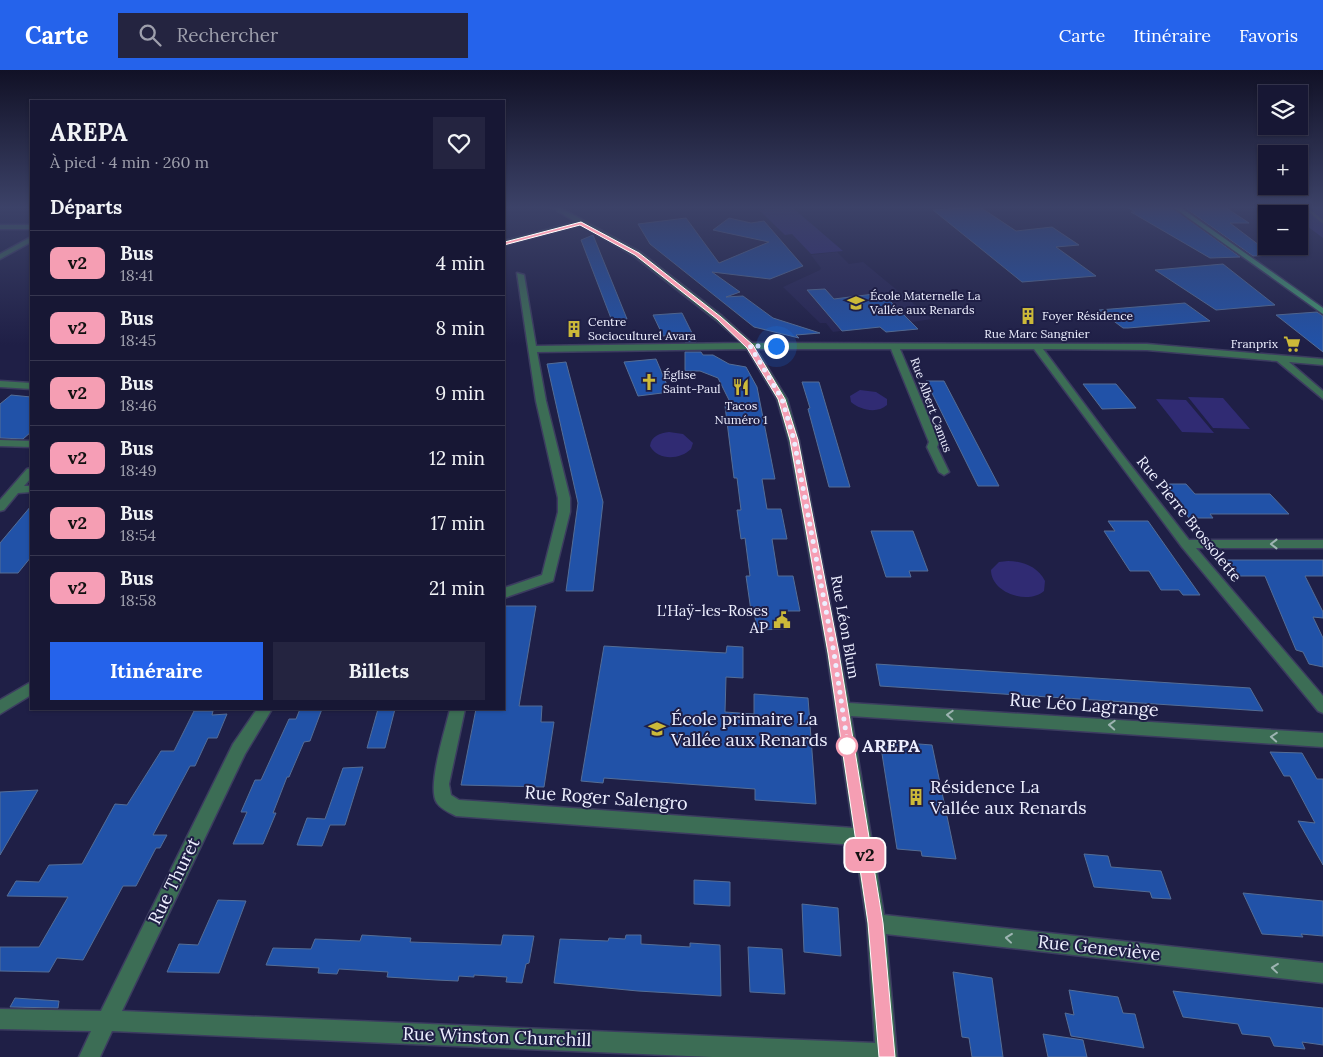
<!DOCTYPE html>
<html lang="fr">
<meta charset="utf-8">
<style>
:root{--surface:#171734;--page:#242440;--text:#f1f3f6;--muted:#9e9fac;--line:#36364f;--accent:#2563eb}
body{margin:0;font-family:Lora,serif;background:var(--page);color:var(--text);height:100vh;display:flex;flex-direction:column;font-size:19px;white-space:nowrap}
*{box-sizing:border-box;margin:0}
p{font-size:16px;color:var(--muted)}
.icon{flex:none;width:28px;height:28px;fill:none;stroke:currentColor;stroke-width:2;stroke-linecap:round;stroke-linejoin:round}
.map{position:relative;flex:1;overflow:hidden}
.details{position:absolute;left:30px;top:30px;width:475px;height:610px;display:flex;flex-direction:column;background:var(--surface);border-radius:0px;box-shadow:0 1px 4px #0004,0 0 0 1px var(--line)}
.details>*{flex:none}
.badge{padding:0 10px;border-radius:8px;font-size:18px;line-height:32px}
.controls{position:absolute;left:1258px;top:15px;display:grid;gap:10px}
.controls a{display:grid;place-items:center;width:50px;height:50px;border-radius:0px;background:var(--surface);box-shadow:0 1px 4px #0004,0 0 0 1px var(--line);font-size:25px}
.you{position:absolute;width:25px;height:25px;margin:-12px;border:4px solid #fff;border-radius:50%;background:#1a73e8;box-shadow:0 0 0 8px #1a73e833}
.map>.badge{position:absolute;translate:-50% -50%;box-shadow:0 0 0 2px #fff}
h2{padding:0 20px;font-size:19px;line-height:45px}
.round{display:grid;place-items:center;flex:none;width:52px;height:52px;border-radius:0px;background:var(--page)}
.headline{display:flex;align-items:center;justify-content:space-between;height:85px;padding:0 20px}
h1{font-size:24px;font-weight:700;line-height:38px}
.button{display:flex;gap:10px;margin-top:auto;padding:10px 20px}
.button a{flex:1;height:58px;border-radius:0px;background:var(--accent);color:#fff;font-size:20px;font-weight:700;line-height:58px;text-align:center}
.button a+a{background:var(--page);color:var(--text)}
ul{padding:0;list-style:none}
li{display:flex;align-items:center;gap:15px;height:65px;padding:0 20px;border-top:1px solid var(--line)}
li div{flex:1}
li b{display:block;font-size:19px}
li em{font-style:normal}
li .badge{min-width:55px;font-weight:700;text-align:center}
header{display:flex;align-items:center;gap:30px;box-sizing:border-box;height:70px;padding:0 25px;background:var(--accent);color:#fff}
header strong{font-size:24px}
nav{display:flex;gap:28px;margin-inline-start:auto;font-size:18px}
.search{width:350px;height:45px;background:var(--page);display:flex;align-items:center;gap:12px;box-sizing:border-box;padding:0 18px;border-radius:0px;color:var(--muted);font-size:19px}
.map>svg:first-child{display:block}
</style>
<header>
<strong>Carte</strong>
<div class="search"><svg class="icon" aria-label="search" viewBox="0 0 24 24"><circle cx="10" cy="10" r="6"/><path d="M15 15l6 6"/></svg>Rechercher</div>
<nav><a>Carte</a><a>Itinéraire</a><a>Favoris</a></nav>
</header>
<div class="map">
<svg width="1323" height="987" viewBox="0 0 1323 987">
<rect width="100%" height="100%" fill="#1f1f46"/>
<!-- built -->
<path fill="#262553" d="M837,182L849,194L863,192L932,249L912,252L918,259L886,262L879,256L833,262L826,253H820L783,217L820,200L821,198L811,185Z"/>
<!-- green -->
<path fill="#302b73" d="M1276,137H1323V168L1299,150V144H1289Z
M793,138L843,181L811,184L792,164L785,165L759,140Z
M860,320L876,322L887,329V335C877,344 860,340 851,332L850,326Z
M1188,327L1223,328L1250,359L1213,358Z
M1156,329L1186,330L1214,363L1182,362Z
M669,362L683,364L693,373L691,379C680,390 658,391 650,376C651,366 660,363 669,362Z
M1008,491C1023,491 1038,497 1045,511L1044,521C1028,535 991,523 991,500L999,492Z"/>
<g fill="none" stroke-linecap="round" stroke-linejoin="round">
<!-- stream -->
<path stroke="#47525a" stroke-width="3" d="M1305,137L1323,152"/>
</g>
<!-- building -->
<path fill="#2152a8" stroke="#546d96" d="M980,137L1016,161L1052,157L1079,175L1056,177L1096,206L1022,212L933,140Z
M1127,137H1171L1240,187L1210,188L1131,142H1135Z
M1184,137H1225L1249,153H1230L1272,185L1253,186Z
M686,148L719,193L769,172L713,160L729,148L751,153L764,151L803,196L770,209L712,202L740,222L726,227L743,226L773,248L820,263L796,265L799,268L754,257L650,174L638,154Z
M593,165L627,249L612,251L581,170Z
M1223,194L1275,235L1216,240L1155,200Z
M825,219L834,229L882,223L918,259L886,262L880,257L842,261L807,220Z
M1185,233L1210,251L1128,258H1123L1099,240Z
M1317,242L1323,246V282L1276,245Z
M682,243L692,263L696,272H685L684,264L663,266L653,245Z
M685,282H701L703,285H713L729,294L746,297L757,317L775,409H762L767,439H781L787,469H772L778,506H793L800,541H784L787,559L757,560L754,541H751L746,506H750L745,468L741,469L737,440H741L737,408H734L725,336H732L718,308L700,301H685Z
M656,289L670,322L638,326L624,292Z
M566,292L603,432L593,521H566L578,433L547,294Z
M926,311H944L999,416H978Z
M802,312H819L850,417H829L808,339L810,338Z
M1083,314H1116L1136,338L1102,339Z
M11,325L31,327V362L23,369L0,368V334Z
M1163,414H1186L1195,424H1270L1289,444H1210L1213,448H1189Z
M31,436V487L18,503H0V473Z
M1108,451H1148L1200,525H1183L1179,520H1161L1149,501H1130L1104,461H1115Z
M871,461H913L928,501H909L911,507H886Z
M1227,490H1323V506H1305L1323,542V548L1313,547L1323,568V597L1309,594L1303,582L1296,580L1265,506H1240Z
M504,536H536L519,636H542L541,652H554L544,717L461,715L476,639H504Z
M604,576L726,583L727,576L743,577V608L726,607L725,642L754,644V624L808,628L816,734L755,730V719L604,708L603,713L581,711Z
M876,594L1250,618L1263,641L880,616Z
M300,639H322L310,671L304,672L289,707H287L273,743H276L263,774H233L247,742H241L255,710H261L289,649H296Z
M378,639H395L385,678H367Z
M194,641H213L212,645L227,644L217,668H208L195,696H190L153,765H167L160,778H156L136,816H123L83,890L57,888L49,902L0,901V877H39L68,827L7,826L16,811L39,812L49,795L82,794L115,734L127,735L161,681H174Z
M880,671L932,675L956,789L922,786L921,781L897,779Z
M1270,682L1302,683L1317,709H1323V795L1298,751L1315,753L1290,706H1284Z
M363,697L345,755H330L322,776L297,775L307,748L325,749L343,698Z
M38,720L0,785V722Z
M1084,784L1108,786L1111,797L1161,801L1171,829L1152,828L1150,822L1094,817Z
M694,810L730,812V836L694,834Z
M1243,823L1323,831V866L1301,864L1303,867L1262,864Z
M218,830L246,831L219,903L167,902L179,874L198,875Z
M802,834L838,838L841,886L804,882Z
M362,865L411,868L410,872L501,875L503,865L534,866L529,893L526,894L522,913L506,912L507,907L474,905V907L459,906L458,911L436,910L387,907L388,902L339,899L337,904L318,903L319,898L266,895L273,878L311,879L315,869L360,871Z
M626,865H641V874L690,877V873L720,875L721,926L638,921L554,913L560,869L608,871L609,868L625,869Z
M748,877L782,879L785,924L750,922Z
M953,902L992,908L1003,987H972L969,968L962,967Z
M1069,920L1118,927L1123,943L1135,944L1144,978L1071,966L1065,943L1074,945Z
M1173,921L1323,938V975L1302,972L1305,979L1274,976L1270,967L1242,964L1238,954L1183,947Z
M15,928L59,931L58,938L10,937Z
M1043,964L1083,970L1087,987H1048Z"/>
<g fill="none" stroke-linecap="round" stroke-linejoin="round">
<!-- street casing -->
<g stroke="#3c3c60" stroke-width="3">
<path id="street" d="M551,137H559L640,182L722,246L752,273L1147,274L1323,289V295L1289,292L1323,321V329L1277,291L1147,280L1043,279L1118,379L1189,470H1323V478H1196L1323,626V643L1318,641L1182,477L1034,279H900L939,372L937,377L949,402L944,405L939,402L927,377L929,372L891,279H756L787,329L799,371L849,633L1323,663V677L851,646L884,845L1323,893V913L886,864L897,987H712L112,961L100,987H79L91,961L0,959V939L101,941L233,674L257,639H272L245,684L122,941L875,973L867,853L855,775L456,746C450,743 441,739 437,733C426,718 446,658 450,639H465L449,714L451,725L459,730L853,758L827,583L789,371L777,329L747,279L537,282L546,331L570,428V442L553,511L504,528V518L542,505L558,442V428L536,331L517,203L524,205L536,276L742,273L716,250L634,186L581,155L504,175V171L576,152Z
M0,155H31V159H0Z
M31,167V172L0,189V184Z
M0,311L31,313V319L0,317Z
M0,370L31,371V377L0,376Z
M31,398V408L24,416H31V422L18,423L4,440L0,441V430L27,399Z
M31,612V625L0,644V630Z"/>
</g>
<!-- secondary casing -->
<g stroke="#3c3c60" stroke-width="3">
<path id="secondary" d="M1173,137H1180L1323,238V244Z"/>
</g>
<!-- street -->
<use href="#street" fill="#3c6d55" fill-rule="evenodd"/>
<!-- secondary -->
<use href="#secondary" fill="#43966f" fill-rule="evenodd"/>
</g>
<!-- one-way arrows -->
<defs><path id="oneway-chevron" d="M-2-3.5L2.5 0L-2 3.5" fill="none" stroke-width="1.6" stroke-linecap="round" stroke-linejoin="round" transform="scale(1.25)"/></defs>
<g stroke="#9db4b2">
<use href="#oneway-chevron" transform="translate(1274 474) rotate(180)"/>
<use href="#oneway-chevron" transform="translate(950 645) rotate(-177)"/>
<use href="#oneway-chevron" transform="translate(1112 655) rotate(-177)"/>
<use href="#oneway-chevron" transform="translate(1274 667) rotate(-176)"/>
<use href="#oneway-chevron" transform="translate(1009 868) rotate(-174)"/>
<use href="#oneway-chevron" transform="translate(1275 898) rotate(-174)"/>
</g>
<!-- sky -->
<linearGradient id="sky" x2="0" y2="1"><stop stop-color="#111126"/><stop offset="0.5" stop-color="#3c4268"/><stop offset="1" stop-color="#3c4268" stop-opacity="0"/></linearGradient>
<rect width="1323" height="275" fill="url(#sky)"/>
<!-- line -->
<path fill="#f59eb3" stroke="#fff" d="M581,152L639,183L721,247L753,275L785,329L798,370L839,583L883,853L895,987H879L868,853L828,583L790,370L778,329L747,278L717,249L635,185L580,155L504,175L501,173Z"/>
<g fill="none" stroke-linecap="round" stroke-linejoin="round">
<!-- walk -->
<path stroke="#edefff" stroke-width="5" stroke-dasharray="0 9" d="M776,276H750L782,329L794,370L834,583L849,683L847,676"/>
</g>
<!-- icons -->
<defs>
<g id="school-bare" transform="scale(1.35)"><path d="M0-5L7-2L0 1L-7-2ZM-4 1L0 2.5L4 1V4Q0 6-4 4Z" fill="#ccb939" stroke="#1f1f46" stroke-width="2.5" paint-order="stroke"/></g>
<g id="building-bare" transform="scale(1.35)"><path d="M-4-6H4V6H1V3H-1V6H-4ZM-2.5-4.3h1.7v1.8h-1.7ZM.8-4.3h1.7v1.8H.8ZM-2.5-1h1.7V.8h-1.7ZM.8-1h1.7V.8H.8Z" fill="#ccb939" stroke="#1f1f46" stroke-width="2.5" paint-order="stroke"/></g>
<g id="supermarket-bare" transform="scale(1.35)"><path d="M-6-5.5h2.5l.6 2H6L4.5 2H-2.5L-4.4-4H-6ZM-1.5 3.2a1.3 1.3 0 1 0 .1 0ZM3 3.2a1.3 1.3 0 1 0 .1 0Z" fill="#ccb939" stroke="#1f1f46" stroke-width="2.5" paint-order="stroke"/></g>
<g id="church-bare" transform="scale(1.35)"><path d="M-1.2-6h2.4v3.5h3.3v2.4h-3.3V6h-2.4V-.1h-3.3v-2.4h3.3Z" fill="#ccb939" stroke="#1f1f46" stroke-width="2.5" paint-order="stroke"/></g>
<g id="restaurant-bare" transform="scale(1.35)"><path d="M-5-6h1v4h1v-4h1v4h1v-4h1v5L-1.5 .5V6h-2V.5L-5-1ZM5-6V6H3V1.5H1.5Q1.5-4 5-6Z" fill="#ccb939" stroke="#1f1f46" stroke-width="2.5" paint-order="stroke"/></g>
<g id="civic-bare" transform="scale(1.35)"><path d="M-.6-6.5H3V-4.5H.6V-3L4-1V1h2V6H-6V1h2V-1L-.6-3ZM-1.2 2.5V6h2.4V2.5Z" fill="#ccb939" stroke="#1f1f46" stroke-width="2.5" paint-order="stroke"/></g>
</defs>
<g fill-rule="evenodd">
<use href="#school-bare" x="856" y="233"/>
<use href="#building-bare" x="1028" y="246"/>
<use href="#building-bare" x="574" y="259"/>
<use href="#supermarket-bare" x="1292" y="274"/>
<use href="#church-bare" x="649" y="312"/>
<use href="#restaurant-bare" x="741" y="317"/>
<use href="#civic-bare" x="782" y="550"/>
<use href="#school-bare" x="657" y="659"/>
<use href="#building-bare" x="916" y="727"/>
</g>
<!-- markers -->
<circle fill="#fff" stroke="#f59eb3" stroke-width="2.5" cx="847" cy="676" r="10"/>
<g text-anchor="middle" stroke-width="4" stroke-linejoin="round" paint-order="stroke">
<!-- far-poi labels -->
<g font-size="12" fill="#edefff" stroke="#1f1f46" text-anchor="start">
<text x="870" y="230">École Maternelle La<tspan x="870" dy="14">Vallée aux Renards</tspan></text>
<text x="1042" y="250">Foyer Résidence</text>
<text x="588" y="256">Centre<tspan x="588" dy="14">Socioculturel Avara</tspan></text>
<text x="1278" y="278" text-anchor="end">Franprix</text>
<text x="663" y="309">Église<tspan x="663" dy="14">Saint-Paul</tspan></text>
<text x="741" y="340" text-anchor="middle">Tacos<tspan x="741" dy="14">Numéro 1</tspan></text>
</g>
<!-- far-street labels -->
<g font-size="12" fill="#edefff" stroke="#1f1f46">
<text x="1037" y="268">Rue Marc Sangnier</text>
<text transform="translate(931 335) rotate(70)" y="4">Rue Albert Camus</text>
</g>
<!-- street labels -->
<g font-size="15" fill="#edefff" stroke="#1f1f46">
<text transform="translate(1189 449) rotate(51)" y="5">Rue Pierre Brossolette</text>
<text transform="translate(845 557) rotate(80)" y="5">Rue Léon Blum</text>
</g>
<!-- poi labels -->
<g font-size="15" fill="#edefff" stroke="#1f1f46" text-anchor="end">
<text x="768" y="546">L'Haÿ-les-Roses<tspan x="768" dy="17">AP</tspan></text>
</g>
<!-- near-street labels -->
<g font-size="18" fill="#edefff" stroke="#1f1f46">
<text transform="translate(1084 635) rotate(4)" y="6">Rue Léo Lagrange</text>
<text transform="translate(606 728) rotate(4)" y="6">Rue Roger Salengro</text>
<text transform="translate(174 811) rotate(-64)" y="6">Rue Thuret</text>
<text transform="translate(1099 878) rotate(6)" y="6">Rue Geneviève</text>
<text transform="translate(497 967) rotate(2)" y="6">Rue Winston Churchill</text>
</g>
<!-- near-poi labels -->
<g font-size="18" fill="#edefff" stroke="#1f1f46" text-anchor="start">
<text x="671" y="655">École primaire La<tspan x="671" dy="21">Vallée aux Renards</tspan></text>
<text x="930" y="723">Résidence La<tspan x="930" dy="21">Vallée aux Renards</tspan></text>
</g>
<!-- near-stop labels -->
<g font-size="18" font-weight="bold" fill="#edefff" stroke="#1f1f46" text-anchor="start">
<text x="862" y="682">AREPA</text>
</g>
</g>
</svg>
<div class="controls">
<a><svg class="icon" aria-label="layers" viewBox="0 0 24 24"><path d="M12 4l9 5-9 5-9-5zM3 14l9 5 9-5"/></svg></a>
<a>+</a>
<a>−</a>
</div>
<div class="you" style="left:776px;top:276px"></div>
<b class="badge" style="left:865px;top:785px;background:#f59eb3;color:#111">v2</b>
<section class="details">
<div class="headline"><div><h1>AREPA</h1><p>À pied · 4 min · 260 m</p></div><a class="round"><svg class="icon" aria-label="heart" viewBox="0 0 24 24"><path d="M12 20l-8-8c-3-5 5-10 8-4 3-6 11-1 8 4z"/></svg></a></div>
<h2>Départs</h2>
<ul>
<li><span class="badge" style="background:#f59eb3;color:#111">v2</span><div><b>Bus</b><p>18:41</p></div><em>4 min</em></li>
<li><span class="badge" style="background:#f69eb6;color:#111">v2</span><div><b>Bus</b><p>18:45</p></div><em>8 min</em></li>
<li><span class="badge" style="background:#f59eb3;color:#111">v2</span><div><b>Bus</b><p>18:46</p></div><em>9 min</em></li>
<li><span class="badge" style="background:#f69eb6;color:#111">v2</span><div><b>Bus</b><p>18:49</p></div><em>12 min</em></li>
<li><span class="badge" style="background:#f59eb3;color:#111">v2</span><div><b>Bus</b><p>18:54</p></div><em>17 min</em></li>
<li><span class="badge" style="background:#f69eb6;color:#111">v2</span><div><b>Bus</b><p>18:58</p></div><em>21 min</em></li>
</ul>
<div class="button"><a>Itinéraire</a><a>Billets</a></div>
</section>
</div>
